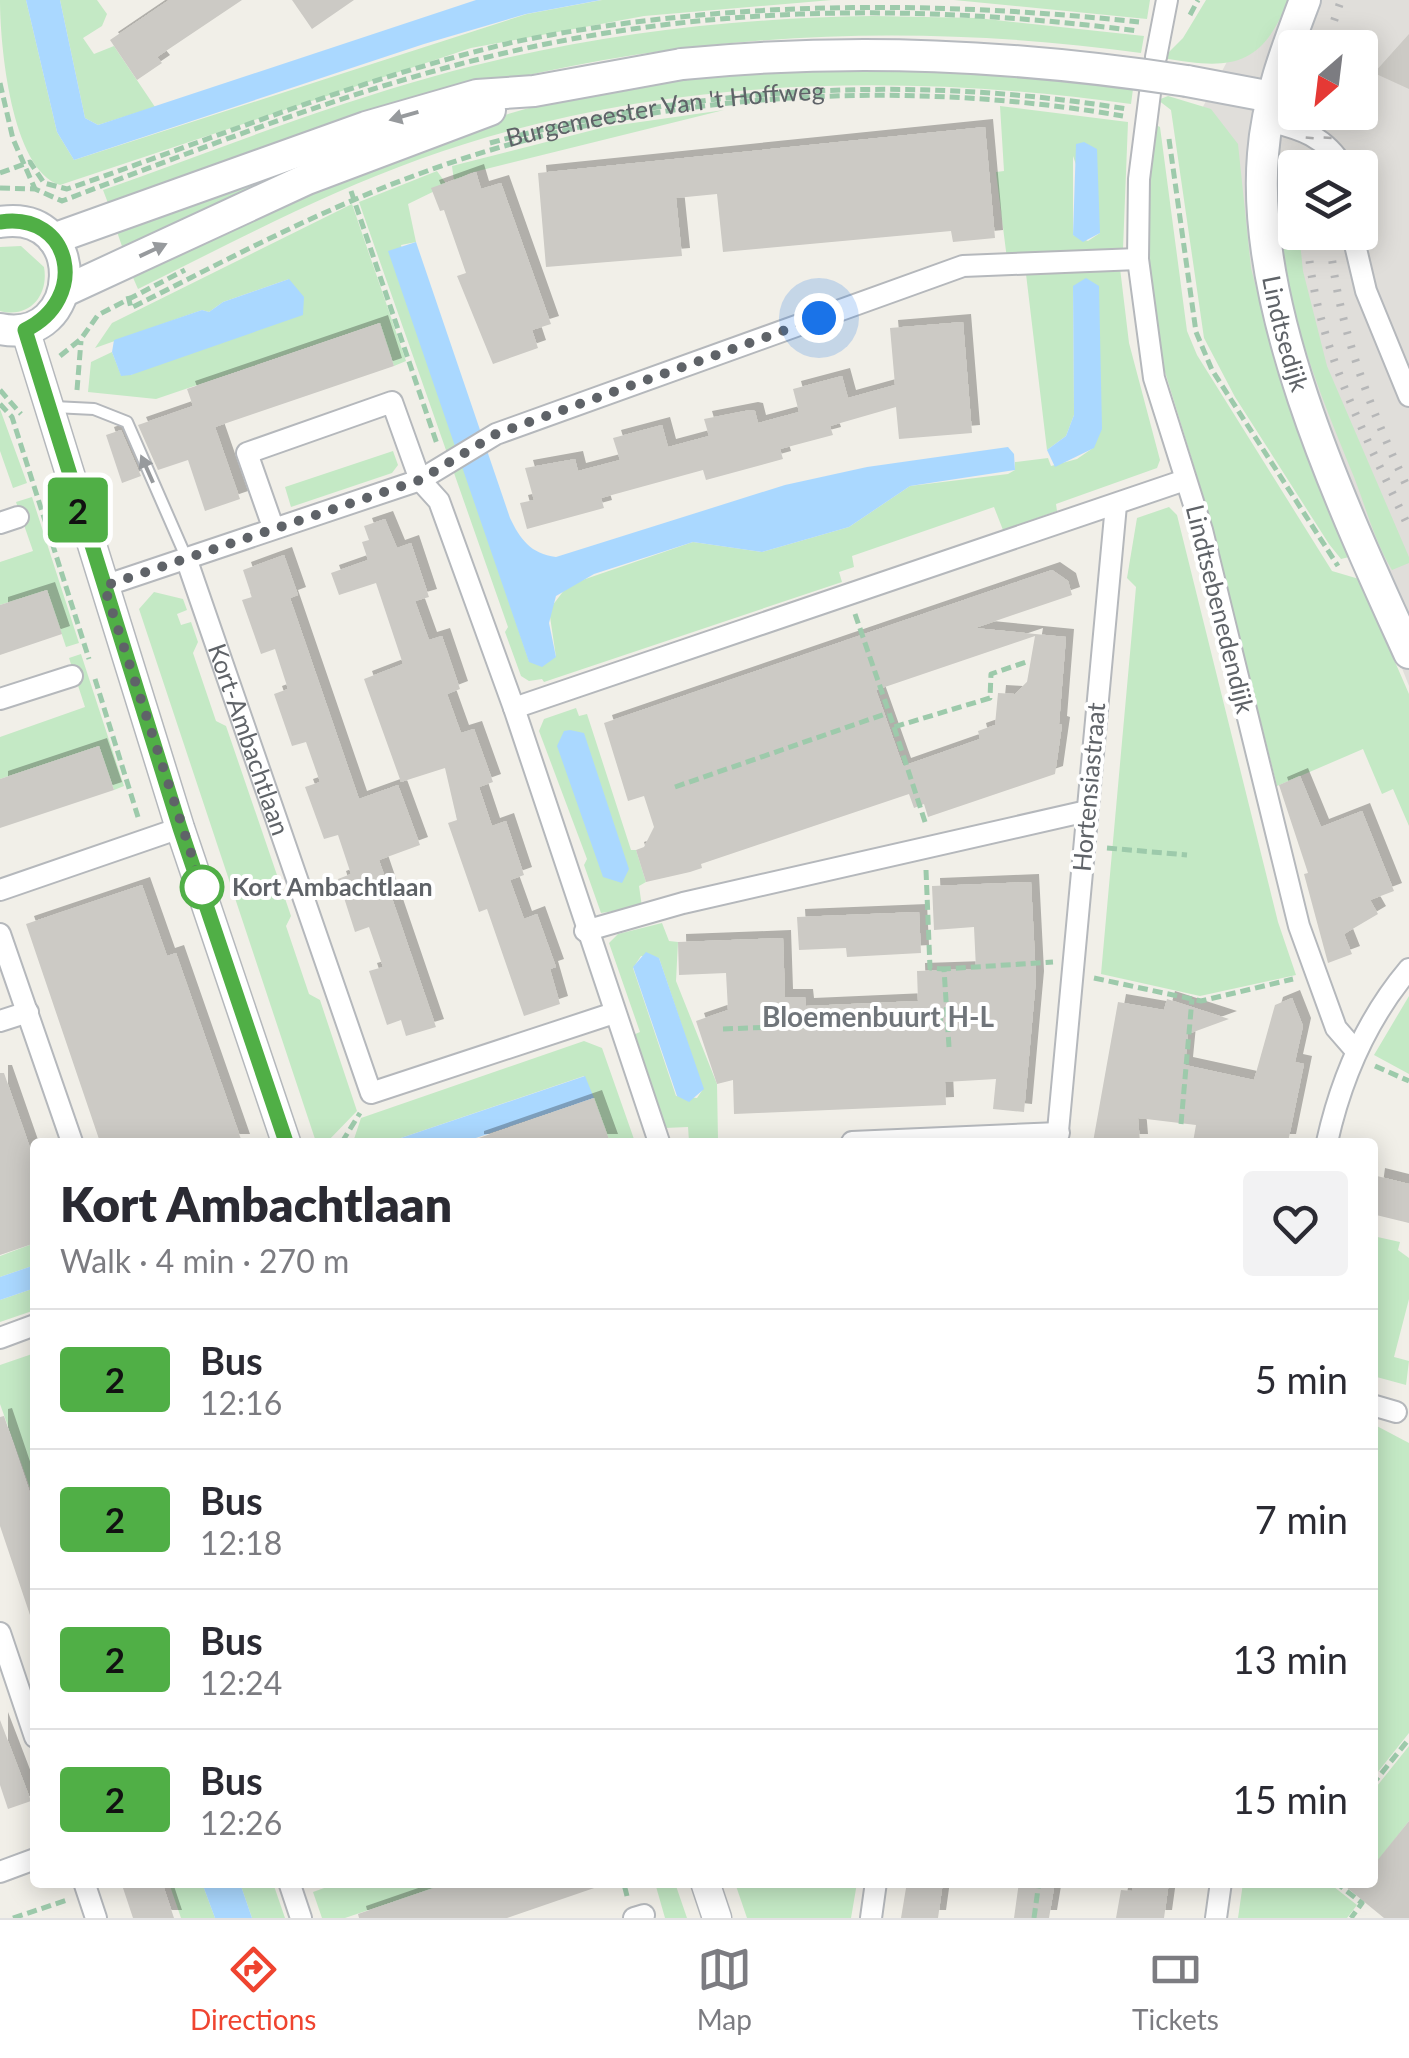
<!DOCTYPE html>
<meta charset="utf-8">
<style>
:root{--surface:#fff;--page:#f2f2f3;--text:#2b2b33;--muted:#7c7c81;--line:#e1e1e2;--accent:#ef4430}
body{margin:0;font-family:Lato,sans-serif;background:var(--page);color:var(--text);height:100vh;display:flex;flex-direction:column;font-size:38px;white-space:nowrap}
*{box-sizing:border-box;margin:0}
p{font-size:32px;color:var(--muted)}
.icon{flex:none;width:55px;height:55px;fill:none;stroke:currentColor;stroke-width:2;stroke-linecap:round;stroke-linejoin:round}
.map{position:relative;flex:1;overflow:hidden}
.side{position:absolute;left:30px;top:1138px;width:1348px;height:750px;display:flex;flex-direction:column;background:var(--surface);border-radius:10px;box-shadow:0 5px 25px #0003}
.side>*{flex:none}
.badge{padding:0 20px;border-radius:8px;font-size:35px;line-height:65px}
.needle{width:65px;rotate:208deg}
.buttons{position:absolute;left:1278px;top:30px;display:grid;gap:20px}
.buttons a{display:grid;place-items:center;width:100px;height:100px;border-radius:10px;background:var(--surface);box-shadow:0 5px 25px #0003;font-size:50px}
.you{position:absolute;width:50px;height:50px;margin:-25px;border:8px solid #fff;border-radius:50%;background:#1a73e8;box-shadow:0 0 0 15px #1a73e833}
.map>.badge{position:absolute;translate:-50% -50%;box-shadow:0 0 0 5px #fff}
.round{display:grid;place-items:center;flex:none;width:105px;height:105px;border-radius:10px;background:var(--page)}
.summary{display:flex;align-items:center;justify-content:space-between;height:170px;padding:0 30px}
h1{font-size:48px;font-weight:800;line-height:75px}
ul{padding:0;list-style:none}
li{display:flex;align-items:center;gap:30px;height:140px;padding:0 30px;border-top:2px solid var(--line)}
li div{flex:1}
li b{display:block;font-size:38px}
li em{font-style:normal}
li .badge{min-width:110px;font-weight:700;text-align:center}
.menu{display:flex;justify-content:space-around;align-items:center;height:140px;border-top:2px solid var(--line);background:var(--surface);font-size:28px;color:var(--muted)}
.menu a{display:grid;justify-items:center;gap:5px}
.menu .on{color:var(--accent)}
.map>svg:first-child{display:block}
</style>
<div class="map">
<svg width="1409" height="1918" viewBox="0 0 1409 1918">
<defs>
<filter id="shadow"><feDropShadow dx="8" dy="-8" stdDeviation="0" flood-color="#0004"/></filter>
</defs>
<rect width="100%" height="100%" fill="#f1efe8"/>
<!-- industrial -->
<path fill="#e0deda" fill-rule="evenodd" d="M1260,0H1409V686L1190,131ZM1295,48H1360V112H1295ZM1295,168H1360V232H1295Z"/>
<!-- green -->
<path fill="#c4e9c5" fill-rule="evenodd" d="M0,0H26L57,132L74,160L527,14L602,0H832L644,16L471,48L60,185C11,170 0,44 0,0Z
M60,0H97L107,14L102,26L83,38L94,54L114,46L155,107L98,125L85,118Z
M954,0H1150L1147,19Z
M1206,0H1288C1262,68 1230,70 1163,58L1183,38Z
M873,16L977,18L1144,36L1141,53C924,23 710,31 498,82C454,92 411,110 369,124C283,153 197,182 111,211L103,190C213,151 323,107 435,76C577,36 726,18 873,16Z
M865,69L994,73L1133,89L1131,104C894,71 648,77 420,159C323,194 231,243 138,289L131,273C267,208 424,130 570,98C667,76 765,74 865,69Z
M1168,96L1211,109L1238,144L1251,268L1270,342L1349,557L1341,559L1329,544L1235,397L1204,338L1171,110L1158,100Z
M1000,106L1128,122L1123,249L1007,259L996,172L1004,171ZM1073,156L1100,233L1088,241L1073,235Z
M724,110L470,173L454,181L452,166L605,127Z
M1156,125L1160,127L1187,331L1197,355L1332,571L1359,579L1409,694V826L1393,789L1382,794L1363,749L1277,786L1205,502L1161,359L1151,299L1145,215L1152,126Z
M339,149L125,255L115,226Z
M1295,168V232L1299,233L1303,271L1327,366L1409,557V563L1392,570C1375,542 1366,508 1354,477C1316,384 1273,282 1280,180Z
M437,171L447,185L408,204L416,242L401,245L459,453L529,661L556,657L549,610L568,585L693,542L762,552L849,527L910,486L1008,474L1015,470V462L1048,458L1051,466L1077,459L1093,448L1073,286L1074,415L1066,436L1047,450L1026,274L1120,268L1129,343L1160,460L1157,468L1056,504L1057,511L1003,530L994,507L852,556L854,567L839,572L842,582L544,682L542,679L529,681L521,676L505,632L508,627L359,202Z
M352,204L406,361L394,366L379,323L156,399L88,392L91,362L112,352L121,375H131L289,279L223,302L209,312L202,310L95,348L112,323Z
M21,246L44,267C49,295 30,319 0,311V247Z
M0,409L27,483L13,488L0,451Z
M393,451L398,465L392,473L291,507L285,487Z
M32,497L79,643L66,647L47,590L0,605V562L33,551L16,502Z
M1169,507L1177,515L1278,922L1296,975L1200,996L1101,974L1136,587L1127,578L1137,518Z
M154,592L183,599L187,610L177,614L181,625L191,622L198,642L193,653L216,721L226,726L291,916L286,926L309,994L320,1000L357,1111L327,1142H316L139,609Z
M81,654L124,786L114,790L99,746L0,779V737L85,707L69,658Z
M576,708L579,716L587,714L631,850H636L646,882L639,886L642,907L601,913L584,865L587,859L539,731L544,719Z
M662,923L669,941L678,942L676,981L717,1084L718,1140L689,1141L688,1127L665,1128L633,1035L640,1032L609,943L618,934ZM641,956L659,958L703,1089L697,1098L676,1096L633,968Z
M1409,996V1074L1374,1055Z
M584,1041L602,1048L635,1142H610L584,1076L389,1142H353L361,1118Z
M1373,1236L1400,1242L1398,1250L1409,1258V1299L1394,1357L1409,1361L1406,1385L1373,1376L1378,1322L1373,1321Z
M35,1243V1265L0,1277V1256Z
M35,1288V1310L0,1322V1300Z
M35,1353V1502L0,1404V1365Z
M1373,1424L1409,1443V1733L1373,1778Z
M1409,1746V1821L1373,1867V1791Z
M169,1883H202L215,1918H181Z
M240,1883H273L285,1918H252Z
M338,1883V1882L449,1883L345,1918H322L313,1892Z
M655,1883H675L687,1918H665Z
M735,1883V1882L857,1883L851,1918H747Z
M1243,1883H1329L1357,1905L1347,1918H1238Z"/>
<!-- water -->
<path fill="#aad8ff" d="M26,0H60L85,118L98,125L476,0H601L526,14L424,44L74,160L57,132Z
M1084,142L1097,149L1100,233L1083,242L1073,235L1076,144Z
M416,242L510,518C520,539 531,554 556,557L785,485L867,467L1008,447L1014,454L1015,470L910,486L849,527L762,552L693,542L594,574L556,596L549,623L556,657L542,667L529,662L388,251Z
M1086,278L1099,286L1102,429L1094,448L1055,467L1047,450L1066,436L1074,415L1073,286Z
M289,279L304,297L303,315L131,375L121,376L112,352L114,340L202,310L209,312L223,302Z
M570,730L584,733L629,869L622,883L603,877L557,746L564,731Z
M646,952L659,958L704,1089L689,1102L677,1096L633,967Z
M585,1076L594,1098L464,1142H389Z
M35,1265V1288L0,1300V1277Z
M202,1883H240L252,1918H215Z"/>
<!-- building -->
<path fill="#cccac5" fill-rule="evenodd" filter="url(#shadow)" d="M169,0H242L157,57L162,63L137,80L110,40Z
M292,0H354L312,29Z
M1409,34V89L1374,73Z
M985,127L995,238L953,242L951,231L723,252L717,194L676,198L682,256L546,267L538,173Z
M476,172L481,189L501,183L551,324L532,330L538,348L493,364L457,276L466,273L444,210L440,211L431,188Z
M963,322L972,433L899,439L896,407L830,426L833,435L780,449L783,459L706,480L703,470L601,498L604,508L527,529L520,503L534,500L525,468L575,459L578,471L620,460L613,438L662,425L668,447L709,436L704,419L750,410L755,411L758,423L799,412L793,389L842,376L848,398L895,385L890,328Z
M380,323L394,366L215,427L240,499L205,511L188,460L158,470L138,425L193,406L187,389Z
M121,430L141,476L122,483L106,435Z
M385,519L397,548L411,543L429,597L415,601L429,640L442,636L460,689L447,694L461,733L474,729L493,782L479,787L492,826L506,821L524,875L510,880L524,919L537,914L556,967L550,969L560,1004L524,1016L487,909L479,912L448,823L457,820L445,768L401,782L364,679L403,664L376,583L339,595L331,573L368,560L362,542L369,540L364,526Z
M284,555L298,595L290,598L359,799L398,785L420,845L379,860L436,1027L406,1036L401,1020L387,1025L369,971L383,967L369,927L355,932L338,879L351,874L338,835L324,839L305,787L320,782L306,742L292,746L274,694L288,689L275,649L261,654L242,600L252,597L243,570Z
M1052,570L1068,581L1072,595L975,628L1066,637L1059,724L1062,725L1055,774L928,817L924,804L914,808L909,794L701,864L702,868L690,872L646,882L636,850L644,847L654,827L644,796L628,801L604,723ZM1035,636L1027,682L1015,694L998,693L995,725L978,731L980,739L903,766L876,690Z
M47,590L62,634L0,655V605Z
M99,746L114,790L0,828V779Z
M1300,776L1321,827L1362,811L1394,891L1370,900L1378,914L1344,934L1352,954L1328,963L1304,874L1308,873L1279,785Z
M1031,882L1036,979L1024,1112L993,1109L996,1079L945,1082L946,1105L734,1114L733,1080L717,1084L696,1021L728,1010L726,973L679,975L678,942L783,938L785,997H805L806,1006L918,1001L917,971L976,969L974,927L934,930L932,886Z
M142,885L167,956L176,953L242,1142H100L26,924Z
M919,912L921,953L847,957L846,948L799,950L797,917Z
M1292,998L1303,1026L1295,1062L1304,1064L1288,1142H1193L1196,1125L1138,1118L1140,1142H1093L1118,1002L1164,1010L1167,999L1229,1019L1188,1034L1185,1065L1254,1080L1275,1005Z
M0,1073H4L35,1162V1243L0,1255Z
M594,1098L610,1142H476V1139Z
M1377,1176L1409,1184V1223L1372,1214Z
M4,1416L35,1508V1618H31L0,1526V1417Z
M0,1720L31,1801L8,1809L0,1785Z
M1409,1821V1918H1384L1340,1882H1372V1867Z
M121,1882H162L174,1918H133Z
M451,1882H599L600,1886L507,1918H359L358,1914Z
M907,1882H943L938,1918H901Z
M1019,1882H1055L1049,1918H1014Z
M1133,1882H1169L1164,1918H1116L1121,1890L1132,1891Z"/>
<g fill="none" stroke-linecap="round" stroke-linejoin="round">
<!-- service casing -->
<g stroke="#b5b8bc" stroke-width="14">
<path id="service" d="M54,407L94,409L127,422L186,557"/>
</g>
<!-- minor casing -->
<g stroke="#b5b8bc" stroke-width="24">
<g id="minor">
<path d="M1156,57L1167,0"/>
<path d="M1150,93L1139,179L1138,259L1154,378L1202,530L1299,926L1336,1028L1356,1051"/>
<path d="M1268,121C1301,129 1325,136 1344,168"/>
<path d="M1352,232L1366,291L1409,396"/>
<path d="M0,523L18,517"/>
<path id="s2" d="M186,558L371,1093L614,1013"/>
<path d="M104,586L420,480L392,402L247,453L273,527"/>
<path d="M0,699L72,676"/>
<path d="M514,708L1185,480"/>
<path d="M0,890L180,828"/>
<path d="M585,931L683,903L1087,811"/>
<path d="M0,934L72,1142"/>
<path d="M0,1021L28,1012"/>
<path d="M659,1142L514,708L439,501L420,480L496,434L963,266L1138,259"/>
<path d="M852,1142L1059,1133"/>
<path d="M1057,1142L1116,505"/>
<path d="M1327,1142C1341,1079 1366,1020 1409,969"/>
<path d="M0,1338L35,1325"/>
<path d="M1372,1405L1396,1412"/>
<path d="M0,1633L35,1737"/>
<path d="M0,1872L35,1859"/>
<path d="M84,1882L96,1918"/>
<path d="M289,1882L301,1918"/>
<path d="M634,1918L644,1915"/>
<path d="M871,1918L876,1882"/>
<path d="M1216,1918L1221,1882"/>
</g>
</g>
<!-- tertiary casing -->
<g stroke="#b5b8bc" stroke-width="31">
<path id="tertiary" d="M25,329L180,828L286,1142
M705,1882L717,1918"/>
</g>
<!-- secondary casing -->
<g stroke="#b6babf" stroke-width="34">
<g id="secondary">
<path id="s3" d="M1305,0C1286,50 1267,100 1263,154C1250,311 1344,510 1409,653"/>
<path d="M1187,81L1272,97"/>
<path d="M0,222C90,208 83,346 0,329"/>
<path d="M53,239L366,127L477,95L534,91L682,64"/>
<path d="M65,291L307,179L490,110"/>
</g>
</g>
<!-- path -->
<g stroke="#9dcaab" stroke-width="5" stroke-dasharray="10 5" stroke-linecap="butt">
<path d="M1190,15L1198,0"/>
<path d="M0,83L13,139L35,189"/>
<path d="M1169,139L1196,332L1212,370L1338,566"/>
<path id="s1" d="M490,143C699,86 913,74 1127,109"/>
<path d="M0,173L30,162L44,183L67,189C215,138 361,78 514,42C719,0 932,0 1139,22"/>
<path d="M0,188L35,189L62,201C217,142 388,75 551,43C745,4 942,6 1138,31"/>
<path d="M351,191L437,444"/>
<path d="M128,296L131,308C228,259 324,208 427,171C645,92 896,77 1123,116"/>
<path d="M60,356L81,339L98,315L185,270"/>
<path d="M0,390L21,414"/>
<path d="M77,390L81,341"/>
<path d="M0,404L12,417L89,659"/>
<path d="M855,614L894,727L990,698L991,674L1026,662"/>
<path d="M95,679L138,817"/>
<path d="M894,727L926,825"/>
<path d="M675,787L888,713"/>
<path d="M1107,848L1187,855"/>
<path d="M926,870L930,968L944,969"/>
<path d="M1094,978L1201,1001L1293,979"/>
<path d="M723,1029L947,1020"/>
<path d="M949,1047L944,969L1053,962"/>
<path d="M1375,1066L1409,1081"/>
<path d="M1181,1124L1192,999"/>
<path d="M342,1142L360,1113"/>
<path d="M1372,1785L1409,1739"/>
<path d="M1335,1882L1362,1903L1351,1918"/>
<path d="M627,1896L624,1884L628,1882"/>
<path d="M13,1918L67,1900"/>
<path d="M1034,1918L1039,1882"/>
</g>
<!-- service -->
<use href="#service" stroke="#fff" stroke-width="10"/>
<!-- minor -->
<use href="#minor" stroke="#fff" stroke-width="20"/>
<!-- tertiary -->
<use href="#tertiary" stroke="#fff" stroke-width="28"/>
<!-- secondary -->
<use href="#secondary" stroke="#fff" stroke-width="30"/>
<!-- rail -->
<path stroke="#b6b7b8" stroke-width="8" stroke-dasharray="2.5 12" stroke-linecap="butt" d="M1325,48L1341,0
M1307,168L1312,112
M1326,168L1329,112
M1307,232C1312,339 1365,434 1409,528
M1329,232C1337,326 1369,406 1409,491"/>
<!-- secondary-bridge casing -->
<g stroke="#b6babf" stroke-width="34" stroke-linecap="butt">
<path id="secondary-bridge" d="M682,64C853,47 1017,55 1187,81"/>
</g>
<!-- secondary-bridge -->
<use href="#secondary-bridge" stroke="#fff" stroke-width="30"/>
</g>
<!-- one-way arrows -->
<defs><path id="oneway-solid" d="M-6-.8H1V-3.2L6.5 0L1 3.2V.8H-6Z" transform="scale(2.5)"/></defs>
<g fill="#979a9d">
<use href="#oneway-solid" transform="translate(404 116) rotate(164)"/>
<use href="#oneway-solid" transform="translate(153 250) rotate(-25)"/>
<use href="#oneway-solid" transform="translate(147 469) rotate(-114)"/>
</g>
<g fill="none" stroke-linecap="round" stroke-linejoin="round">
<!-- line casing -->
<g stroke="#fff" stroke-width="22">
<path id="line" d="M0,222C72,211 90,299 25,330L180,828L286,1142"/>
</g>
<!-- line -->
<use href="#line" stroke="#50af46" stroke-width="15"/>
<!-- walk -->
<path stroke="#5f6368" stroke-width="10" stroke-dasharray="0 18" d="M202,887L104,586L420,480L496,434L819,318"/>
</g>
<!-- markers -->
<circle fill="#fff" stroke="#50af46" stroke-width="5" cx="202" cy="887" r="20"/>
<g text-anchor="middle" stroke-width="8" stroke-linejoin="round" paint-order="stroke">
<!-- street labels -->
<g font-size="25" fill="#5f6368" stroke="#fff">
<text dy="9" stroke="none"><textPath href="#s1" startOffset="178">Burgemeester Van 't Hoffweg</textPath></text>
<text dy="9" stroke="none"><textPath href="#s3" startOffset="342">Lindtsedijk</textPath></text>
<text transform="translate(1220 609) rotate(76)" y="9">Lindtsebenedendijk</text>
<text dy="9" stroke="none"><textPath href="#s2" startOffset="192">Kort-Ambachtlaan</textPath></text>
<text transform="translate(1089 787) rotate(-85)" y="9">Hortensiastraat</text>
</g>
<!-- stop labels -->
<g font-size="25" font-weight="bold" fill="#5f6368" stroke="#fff" text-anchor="start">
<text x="232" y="896">Kort Ambachtlaan</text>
</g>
<!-- neighbourhood labels -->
<g font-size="28" font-weight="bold" fill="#70757a" stroke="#fff">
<text x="878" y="1027">Bloemenbuurt H-L</text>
</g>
</g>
</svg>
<div class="buttons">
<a><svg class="needle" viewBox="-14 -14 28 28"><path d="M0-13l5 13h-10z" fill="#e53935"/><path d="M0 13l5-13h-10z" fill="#7c7c81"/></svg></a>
<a><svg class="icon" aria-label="layers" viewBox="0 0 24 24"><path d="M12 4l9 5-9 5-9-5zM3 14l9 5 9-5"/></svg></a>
</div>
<div class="you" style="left:819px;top:318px"></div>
<b class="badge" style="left:78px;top:510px;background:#50af46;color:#111">2</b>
<section class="side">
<div class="summary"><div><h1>Kort Ambachtlaan</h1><p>Walk · 4 min · 270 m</p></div><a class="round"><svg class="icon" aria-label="heart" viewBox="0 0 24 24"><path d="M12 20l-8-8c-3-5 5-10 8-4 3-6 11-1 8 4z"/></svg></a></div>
<ul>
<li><span class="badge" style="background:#50af46;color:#111">2</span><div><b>Bus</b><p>12:16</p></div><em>5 min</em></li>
<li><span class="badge" style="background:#50af46;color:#111">2</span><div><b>Bus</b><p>12:18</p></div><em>7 min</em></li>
<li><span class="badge" style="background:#50af46;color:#111">2</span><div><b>Bus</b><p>12:24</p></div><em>13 min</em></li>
<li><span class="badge" style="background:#50af46;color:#111">2</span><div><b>Bus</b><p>12:26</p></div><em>15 min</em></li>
</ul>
</section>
</div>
<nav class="menu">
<a class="on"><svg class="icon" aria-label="directions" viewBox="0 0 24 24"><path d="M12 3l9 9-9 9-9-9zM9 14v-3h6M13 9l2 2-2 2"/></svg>Directions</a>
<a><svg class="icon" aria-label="map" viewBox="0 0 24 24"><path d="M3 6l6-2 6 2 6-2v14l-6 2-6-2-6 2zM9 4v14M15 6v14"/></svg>Map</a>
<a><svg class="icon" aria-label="tickets" viewBox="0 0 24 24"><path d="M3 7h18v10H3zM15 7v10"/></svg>Tickets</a>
</nav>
